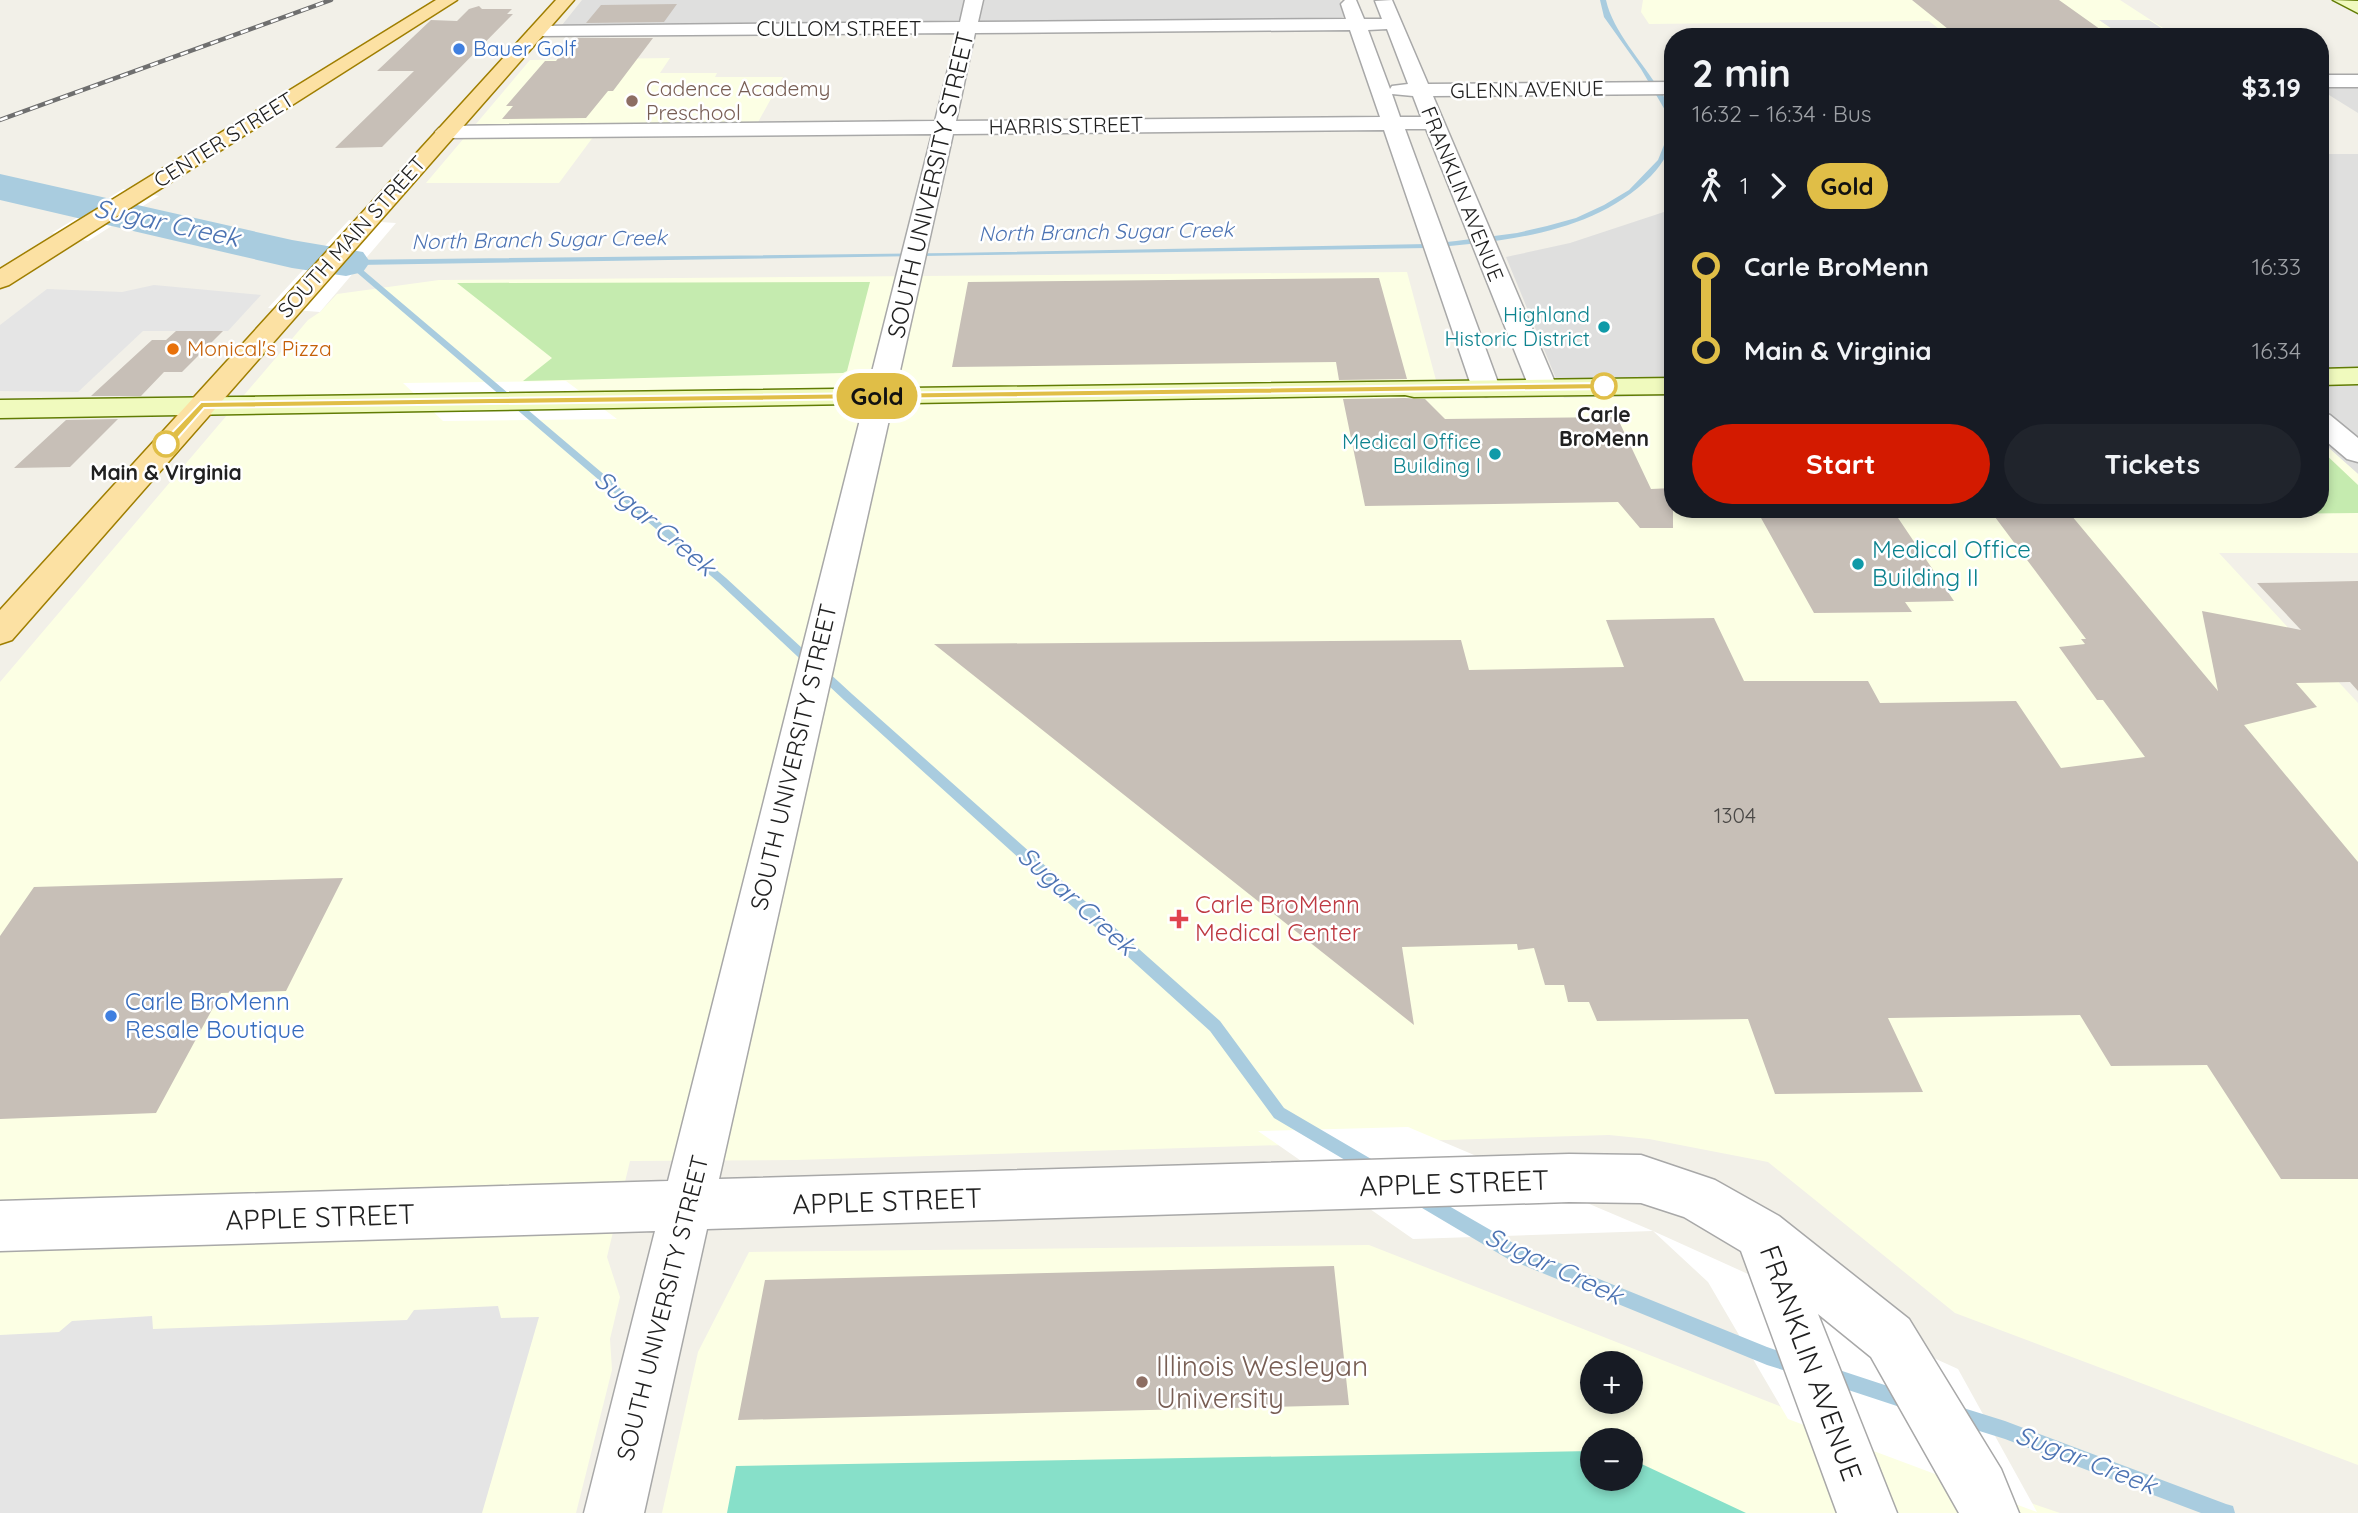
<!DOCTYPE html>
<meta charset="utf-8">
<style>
:root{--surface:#171b24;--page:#20242c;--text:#f1f3f6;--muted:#9ea1a6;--accent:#d31a00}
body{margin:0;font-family:Quicksand,sans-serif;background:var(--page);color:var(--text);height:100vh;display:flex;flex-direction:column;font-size:26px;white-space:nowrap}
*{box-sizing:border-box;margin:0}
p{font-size:23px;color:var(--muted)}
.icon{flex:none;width:38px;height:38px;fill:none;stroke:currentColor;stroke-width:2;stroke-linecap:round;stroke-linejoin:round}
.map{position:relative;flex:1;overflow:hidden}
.side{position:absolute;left:1664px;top:28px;width:665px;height:490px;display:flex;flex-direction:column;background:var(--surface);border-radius:28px;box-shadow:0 4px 10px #0003}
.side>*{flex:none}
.badge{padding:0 14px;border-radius:23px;font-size:24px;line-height:46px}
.buttons{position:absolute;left:1580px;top:1351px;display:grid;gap:14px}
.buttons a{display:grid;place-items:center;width:63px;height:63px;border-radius:50%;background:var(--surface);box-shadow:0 4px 10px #0003;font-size:35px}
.map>.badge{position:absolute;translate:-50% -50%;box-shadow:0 0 0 4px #fff}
.legs{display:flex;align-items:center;gap:10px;height:77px;padding:0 28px;font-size:23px}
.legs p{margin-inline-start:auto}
.head{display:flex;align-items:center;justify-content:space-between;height:119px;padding:0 28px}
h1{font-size:38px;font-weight:700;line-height:52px}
.primary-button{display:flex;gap:14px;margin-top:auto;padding:14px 28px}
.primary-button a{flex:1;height:80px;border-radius:42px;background:var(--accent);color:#fff;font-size:28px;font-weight:700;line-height:80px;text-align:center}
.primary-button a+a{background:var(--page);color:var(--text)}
ul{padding:0 28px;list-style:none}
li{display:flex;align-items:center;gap:24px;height:84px;font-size:26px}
li i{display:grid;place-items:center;width:10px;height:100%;margin:0 9px;background:currentColor}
li i::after{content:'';width:18px;height:18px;margin:-9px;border:5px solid;border-radius:50%;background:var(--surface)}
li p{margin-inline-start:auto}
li:first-child i{background:linear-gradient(#0000 50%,currentColor 0)}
li:last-child i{background:linear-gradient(currentColor 50%,#0000 0)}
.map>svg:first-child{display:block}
</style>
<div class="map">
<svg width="2358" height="1513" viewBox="0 0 2358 1513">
<rect width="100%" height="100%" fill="#f2f0e8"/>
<!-- residential -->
<path fill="#dfdfde" d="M582,0H1340L1345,16L1340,19L562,25Z
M2320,81H2358V113L2321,90Z
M2321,154H2358V474L2321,441Z
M1673,209V396L1564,398L1506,257L1570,243Z"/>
<!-- education -->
<path fill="#fcffe4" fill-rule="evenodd" d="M1643,0H2120L2177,37H1949L1929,21L1649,24L1641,12Z
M670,58L660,73H717L715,77H783L757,124L602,125L559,183H426L530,60Z
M1407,272L1441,399L1673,396V509H2320L2321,441L2358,474V553H2219L2358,703V1465L1955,1313L1768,1162L1649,1139L1609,1135L796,1160L630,1161L607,1257L620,1297L610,1339L612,1370L576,1513H0V682L308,320L320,312L337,294L439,280Z
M1369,1245L1996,1491L2060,1513H662L698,1352L749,1252ZM1592,1363H1631V1402H1592ZM1592,1440H1631V1479H1592Z"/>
<!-- grass -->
<path fill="#c5ebaf" d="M870,282L847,371L843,373L523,381L552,358L457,283Z
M2321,450L2358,485V513L2173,515L2168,509H2320Z"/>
<!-- pitch -->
<path fill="#87e0c9" d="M1592,1451V1479H1631V1459L1746,1513H727L736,1466Z"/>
<!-- parking -->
<path fill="#e5e5e5" d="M2099,20H2149L2175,37H2124Z
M154,285L261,295L228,331H143L78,392L0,391V325L47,289L122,292Z
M498,1306L501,1318L539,1317L482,1513H0V1335L59,1332L72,1321L152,1316L153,1329L407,1320L414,1310Z"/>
<!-- pier -->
<path fill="#fff" d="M123,189L159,196L88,241L52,233Z
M349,220L396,223L320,312L268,308Z
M566,381L617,419L443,421L403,383Z
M1408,1127L1653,1231L1958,1369L2037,1512L1788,1419L1708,1282L1653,1231L1413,1239L1258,1131Z"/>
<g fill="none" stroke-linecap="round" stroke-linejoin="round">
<!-- stream -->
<path fill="#a9ccdf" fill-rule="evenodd" d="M1600,0H1606C1613,32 1643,62 1660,91C1664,97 1671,106 1673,114C1679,136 1666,161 1651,176C1593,234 1506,241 1428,248L357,265L726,578L852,694L1220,1021L1284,1108L1378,1163L1380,1168L1378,1173L1372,1176L1274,1118L1210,1031L844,700L718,582L355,271L342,262L346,260L950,253L1428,244L1456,241L1517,233L1547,226L1576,218L1604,205L1629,190L1658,160L1664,145L1669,117L1641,69L1604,17Z
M1423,1191L1520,1247L1767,1347L1802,1359L1805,1365L1802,1371L1796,1374L1767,1365L1508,1259L1417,1205L1415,1199L1417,1193Z
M1830,1367L1912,1394L1915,1400L1912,1406L1906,1409L1824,1382L1821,1376L1824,1370Z
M1957,1406L2005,1421L2226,1504L2233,1506L2235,1513H2201L2005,1439L1957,1424L1951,1421L1948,1415L1951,1409Z"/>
<!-- river -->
<path fill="#a9ccdf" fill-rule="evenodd" d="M0,174L292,240L363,252L370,262L363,272L346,276L292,268L0,200Z"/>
</g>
<!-- building -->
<path fill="#c7bfb7" d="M1912,0H2059L2111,37H1958Z
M677,4L664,22L586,23L601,5Z
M479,6L482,9H512L507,14H513L382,147L335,148L414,71H377L431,20L457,21L469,9Z
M574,38H653L613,91H608L586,118L502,119L513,106H506L545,61H556Z
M1379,278L1407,379L1339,380L1336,362L952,367L968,282Z
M176,331H223L182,372H164L141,396H91L152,340H166Z
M1405,398L1425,399L1445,419L1617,417L1651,489L1673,488V528H1640L1618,502L1365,506L1343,399Z
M118,419L70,467L14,468L66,420Z
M1756,509H1892L1954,601L1905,602L1912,612L1814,613Z
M2023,509H2066L2218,691L2202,611L2301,630L2257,583L2358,581V691L2350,682L2296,683L2317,707L2244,725L2358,862V1179H2281L2207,1065L2111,1066L2080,1015L1888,1018L1923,1092L1775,1094L1748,1019L1597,1021L1589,1002H1568L1564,985H1545L1534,948L1518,950L1517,944L1402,947L1414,1025L934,644L1461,640L1469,670L1624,667L1606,620L1714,618L1744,681H1868L1880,703L2016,701L2061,768L2145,757L2103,700H2097L2059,647L2085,644L2081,639H2086L1995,517L2028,516Z
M343,878L286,991L221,993L156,1113L0,1119V936L34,887Z
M1334,1266L1349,1405L738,1420L765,1280Z"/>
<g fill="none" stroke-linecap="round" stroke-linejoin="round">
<!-- street casing -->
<g stroke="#a8a8a8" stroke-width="3">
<path id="street" d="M965,0H983L978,22L1346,19L1341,4L1345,0H1356L1364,19H1382L1375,1L1392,0L1428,84L1673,82V94L1433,96L1557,387L1553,393L1543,395L1533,393L1529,387L1426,129H1405L1500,388L1496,394L1486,396L1476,394L1472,388L1384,130L953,134L719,1179L1569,1154L1641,1155L1715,1180L1779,1216L1909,1319L2001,1469L2019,1513H1959L1871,1357L1818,1314L1897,1513H1837L1741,1251L1684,1217L1641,1203L1569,1202L707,1229L644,1513H584L655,1231L0,1251V1201L668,1181L932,134L446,138L439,136L435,132L439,128L446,126L935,121L957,33L537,36L528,31L537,26L960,22ZM1387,29L1408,84L1392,86L1390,89L1368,30ZM1350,30L1380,117L956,121L975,33ZM1392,94L1413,96L1421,117H1400Z
M2320,75H2358V87H2320Z
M2320,412L2330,415L2358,438V462L2347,459L2320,436Z"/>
</g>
<!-- secondary casing -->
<g stroke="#617c04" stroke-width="3">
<path id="secondary" d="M2333,0L2358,1V13Z
M2358,368V384L2320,385V369Z
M1673,378V394L1414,397L1405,395L0,418V400Z"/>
</g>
<!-- primary casing -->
<g stroke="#9f7e00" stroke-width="3">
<path id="primary" d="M436,0H457L9,285L0,288V269Z
M556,0H574L12,640L0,644V610Z"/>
</g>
<!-- street -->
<use href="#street" fill="#fff" fill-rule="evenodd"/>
<!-- secondary -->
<use href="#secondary" fill="#f0fabe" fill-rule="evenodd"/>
<!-- primary -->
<use href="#primary" fill="#fce1a3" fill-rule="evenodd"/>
<!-- rail casing -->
<g stroke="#6f6f6f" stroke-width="4.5">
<path id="rail" d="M0,120L331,0"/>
</g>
<!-- rail -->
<use href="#rail" stroke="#fff" stroke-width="2.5" stroke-dasharray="8" stroke-linecap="butt"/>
</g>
<!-- line-1 -->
<path fill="#e0be47" stroke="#fff" stroke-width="2" d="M1604,383L1609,386L1608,389L204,408L170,447L161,444L201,402Z"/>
<!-- markers -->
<g fill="#3f7fe0" stroke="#fff" stroke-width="2.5">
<circle cx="459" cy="49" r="7"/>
<circle cx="111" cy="1016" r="7"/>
</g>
<g fill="#8d6e63" stroke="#fff" stroke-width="2.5">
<circle cx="632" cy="101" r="7"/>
<circle cx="1142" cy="1382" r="7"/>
</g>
<g fill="#0f9aa8" stroke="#fff" stroke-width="2.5">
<circle cx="1604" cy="327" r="7"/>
<circle cx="1495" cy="454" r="7"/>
<circle cx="1858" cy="564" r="7"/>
</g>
<circle fill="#e8710a" stroke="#fff" stroke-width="2.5" cx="173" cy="349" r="7"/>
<g fill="#fff" stroke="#e0be47" stroke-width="3.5">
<circle cx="1604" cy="386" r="12"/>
<circle cx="166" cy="444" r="12"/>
</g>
<path fill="#e0444e" stroke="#fff" stroke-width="2.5" d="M1175.5 908.5h7v7h7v7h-7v7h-7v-7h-7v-7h7z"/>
<g text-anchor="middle" stroke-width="5" stroke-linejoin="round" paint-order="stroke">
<!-- far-street labels -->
<g font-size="21" fill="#212121" stroke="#fff">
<text x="839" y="36">CULLOM STREET</text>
<text transform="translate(1527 90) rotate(-1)" y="7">GLENN AVENUE</text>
<text transform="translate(1066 126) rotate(-1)" y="7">HARRIS STREET</text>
<text transform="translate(224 140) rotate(-32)" y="7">CENTER STREET</text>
<text transform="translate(1462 194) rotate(68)" y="7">FRANKLIN AVENUE</text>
<text transform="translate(352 237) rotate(-48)" y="7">SOUTH MAIN STREET</text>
</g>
<!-- far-shop labels -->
<g font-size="21" fill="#366cbe" stroke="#fff" text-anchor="start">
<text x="473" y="56">Bauer Golf</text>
</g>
<!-- far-education labels -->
<g font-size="21" fill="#785e54" stroke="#fff" text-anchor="start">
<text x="646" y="96">Cadence Academy<tspan x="646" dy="24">Preschool</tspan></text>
</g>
<!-- far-water labels -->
<g font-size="21" font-style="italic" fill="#4c73b3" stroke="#fff">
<text transform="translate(1106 232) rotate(-1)" y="7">North Branch Sugar Creek</text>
<text transform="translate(539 240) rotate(-1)" y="7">North Branch Sugar Creek</text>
</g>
<!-- far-culture labels -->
<g font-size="21" fill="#0d838f" stroke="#fff" text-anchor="end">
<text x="1590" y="322">Highland<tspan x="1590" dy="24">Historic District</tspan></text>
<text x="1481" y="449">Medical Office<tspan x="1481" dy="24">Building I</tspan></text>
</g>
<!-- far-food labels -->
<g font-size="21" fill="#c56008" stroke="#fff" text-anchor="start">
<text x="187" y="356">Monical's Pizza</text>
</g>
<!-- far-stop labels -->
<g font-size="21" font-weight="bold" fill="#212121" stroke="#fff">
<text x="1604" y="422">Carle<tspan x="1604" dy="24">BroMenn</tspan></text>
<text x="166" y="480">Main &amp; Virginia</text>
</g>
<!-- number labels -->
<g font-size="21" fill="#4a4846">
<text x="1735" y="823">1304</text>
</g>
<!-- street labels -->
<g font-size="24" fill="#212121" stroke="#fff">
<text transform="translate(931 185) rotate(-77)" y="8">SOUTH UNIVERSITY STREET</text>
<text transform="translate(794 757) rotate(-77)" y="8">SOUTH UNIVERSITY STREET</text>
<text transform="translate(663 1308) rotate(-76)" y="8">SOUTH UNIVERSITY STREET</text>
</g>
<!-- culture labels -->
<g font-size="24" fill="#0d838f" stroke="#fff" text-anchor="start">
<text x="1872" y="558">Medical Office<tspan x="1872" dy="28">Building II</tspan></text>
</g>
<!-- health labels -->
<g font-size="24" fill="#be3a42" stroke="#fff" text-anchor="start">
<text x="1195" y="913">Carle BroMenn<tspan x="1195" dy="28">Medical Center</tspan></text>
</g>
<!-- shop labels -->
<g font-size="24" fill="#366cbe" stroke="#fff" text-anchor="start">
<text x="125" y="1010">Carle BroMenn<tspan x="125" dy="28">Resale Boutique</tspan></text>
</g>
<!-- water labels -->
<g font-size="26" font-style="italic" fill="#4c73b3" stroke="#fff">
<text transform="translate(167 223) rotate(12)" y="9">Sugar Creek</text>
<text transform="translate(655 523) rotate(40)" y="9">Sugar Creek</text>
<text transform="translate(1077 901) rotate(42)" y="9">Sugar Creek</text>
<text transform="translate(1554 1266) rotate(25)" y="9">Sugar Creek</text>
<text transform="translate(2086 1460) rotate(21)" y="9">Sugar Creek</text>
</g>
<!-- near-street labels -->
<g font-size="28" fill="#212121" stroke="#fff">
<text transform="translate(1454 1183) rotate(-2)" y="10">APPLE STREET</text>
<text transform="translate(887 1201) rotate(-2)" y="10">APPLE STREET</text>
<text transform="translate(320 1217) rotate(-2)" y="10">APPLE STREET</text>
<text transform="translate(1811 1363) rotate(70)" y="10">FRANKLIN AVENUE</text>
</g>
<!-- near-education labels -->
<g font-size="28" fill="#785e54" stroke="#fff" text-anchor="start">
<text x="1156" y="1376">Illinois Wesleyan<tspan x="1156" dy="32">University</tspan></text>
</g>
</g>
</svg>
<div class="buttons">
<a>+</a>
<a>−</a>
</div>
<b class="badge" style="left:877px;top:396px;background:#e0be47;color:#111">Gold</b>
<section class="side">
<div class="head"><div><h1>2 min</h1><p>16:32 – 16:34 · Bus</p></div><b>$3.19</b></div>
<div class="legs"><svg class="icon" aria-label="walk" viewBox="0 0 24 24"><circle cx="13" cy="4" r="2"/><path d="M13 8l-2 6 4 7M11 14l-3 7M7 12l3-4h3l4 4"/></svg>1<svg class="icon" aria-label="forward" viewBox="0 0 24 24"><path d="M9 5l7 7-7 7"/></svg><b class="badge" style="background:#e0be47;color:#111">Gold</b></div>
<ul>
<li><i style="color:#e0be47"></i><b>Carle BroMenn</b><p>16:33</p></li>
<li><i style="color:#e0be47"></i><b>Main &amp; Virginia</b><p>16:34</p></li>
</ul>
<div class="primary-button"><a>Start</a><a>Tickets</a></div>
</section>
</div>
